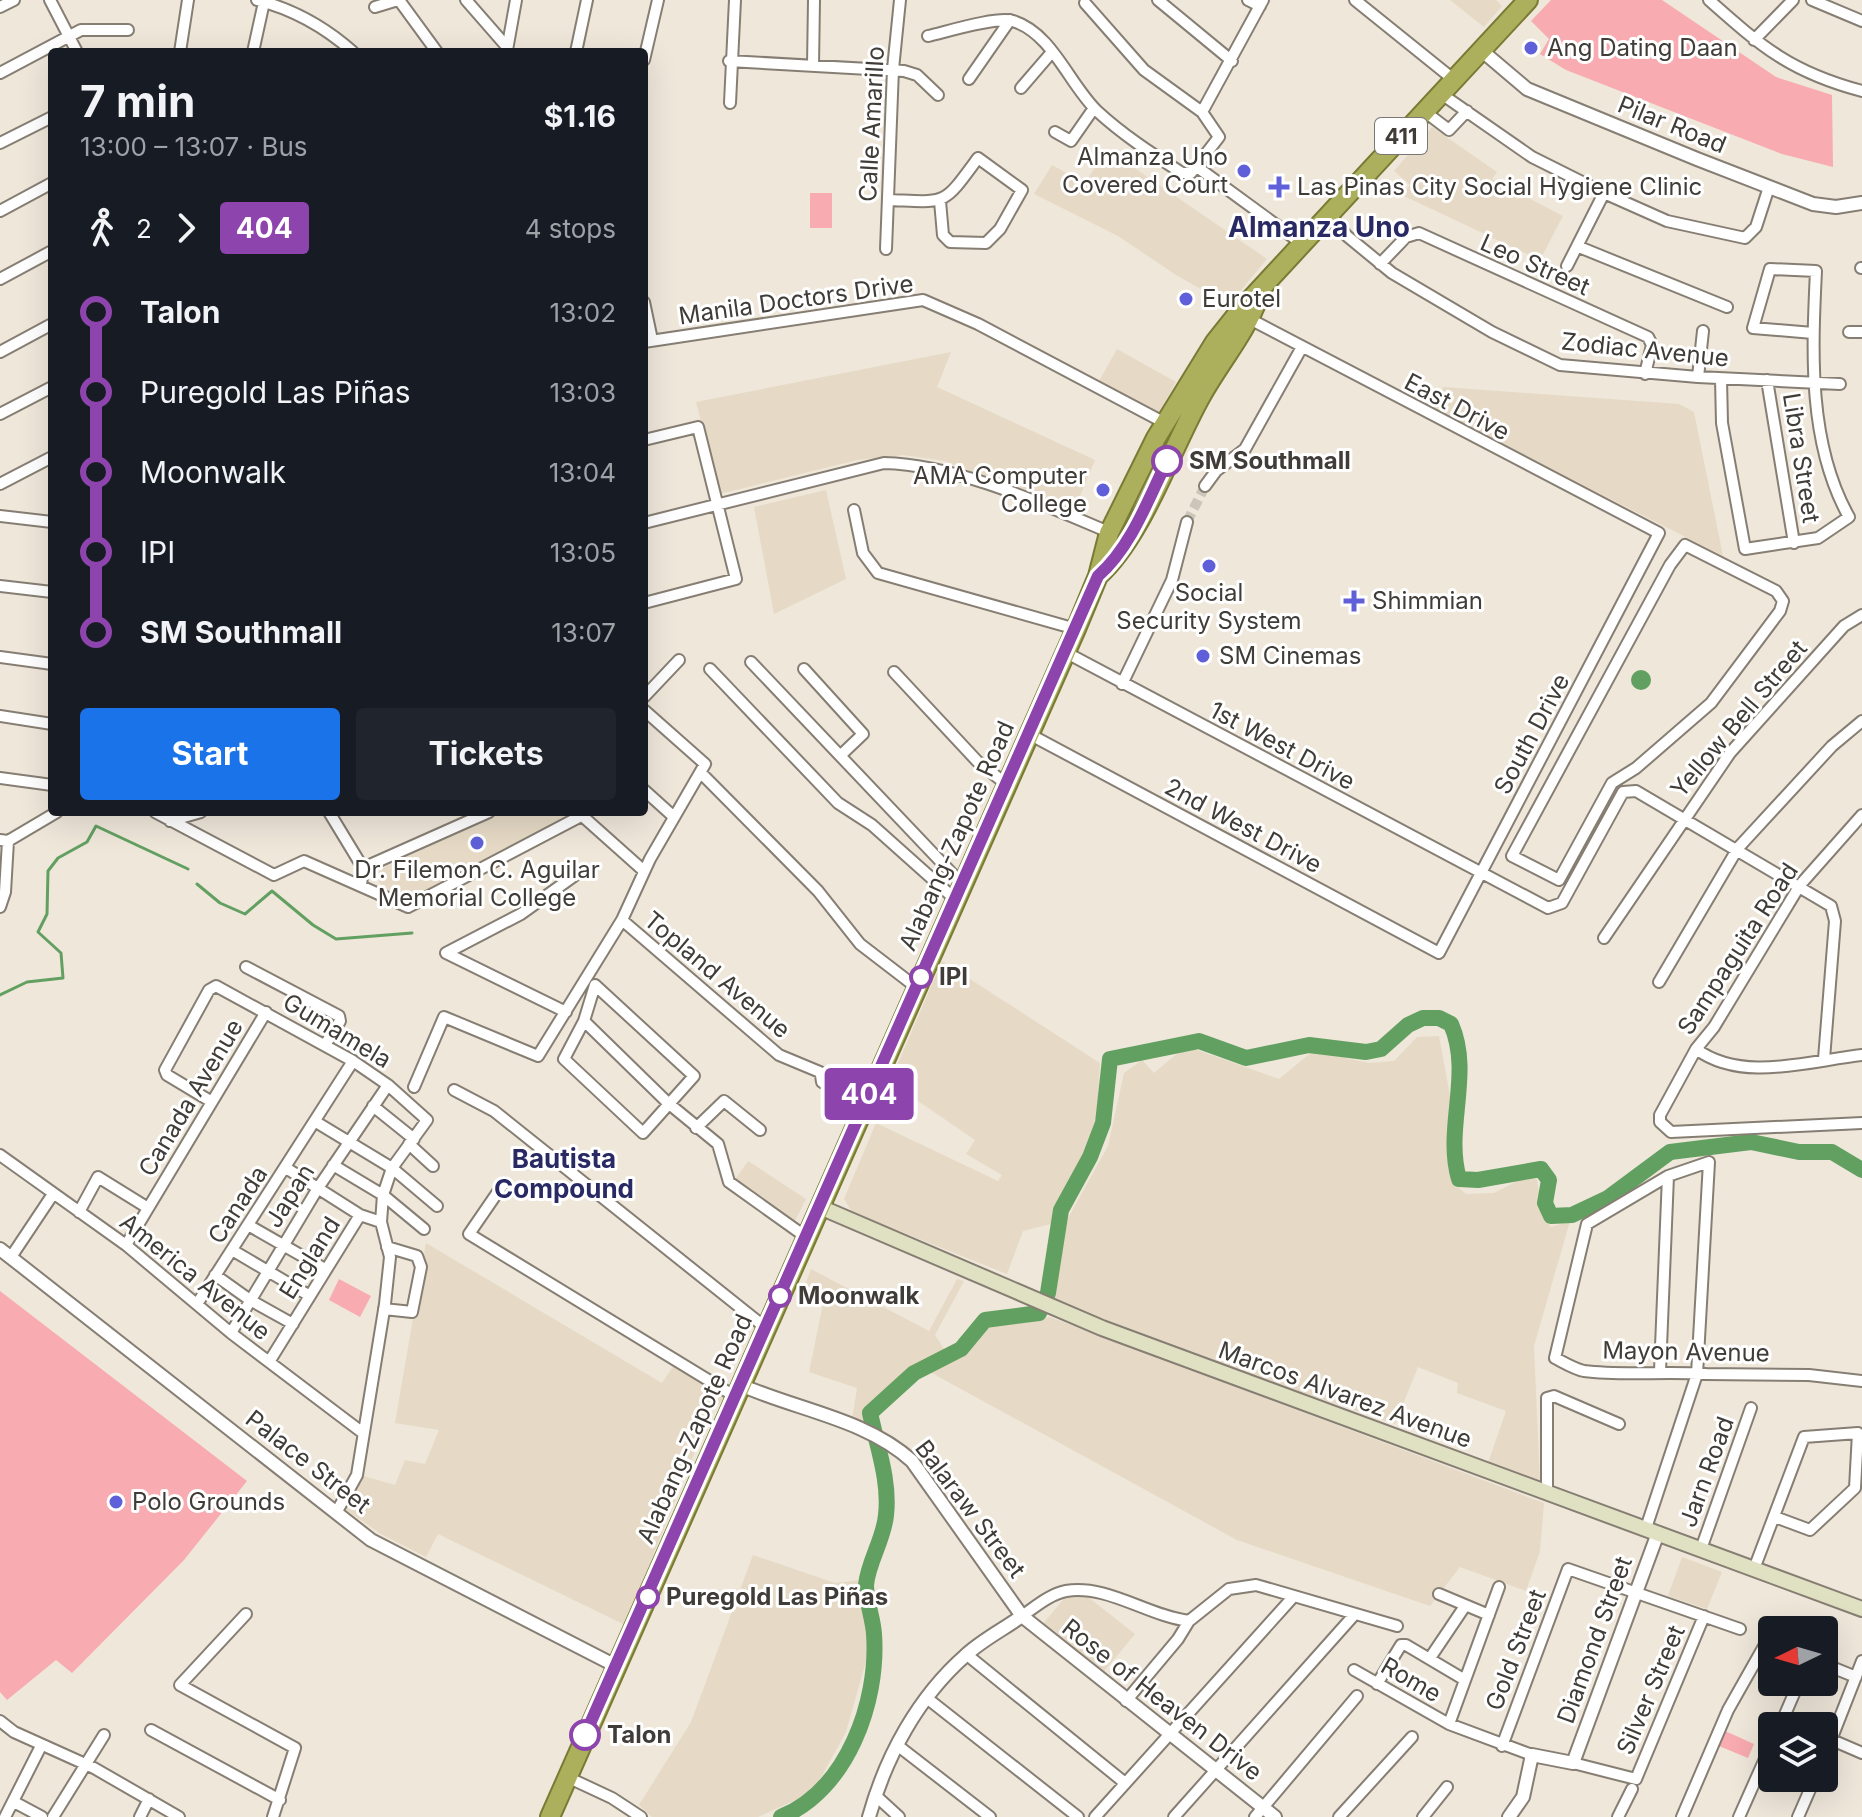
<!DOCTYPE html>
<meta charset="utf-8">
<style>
:root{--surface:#171b24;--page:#20242c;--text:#f1f3f6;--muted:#9ea1a6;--accent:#1a73e8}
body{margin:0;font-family:Inter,sans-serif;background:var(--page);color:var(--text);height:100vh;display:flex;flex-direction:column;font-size:30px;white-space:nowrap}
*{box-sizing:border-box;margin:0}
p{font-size:26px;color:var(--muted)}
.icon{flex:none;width:44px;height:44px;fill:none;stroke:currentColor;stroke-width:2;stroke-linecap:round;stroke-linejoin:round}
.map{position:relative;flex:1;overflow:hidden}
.side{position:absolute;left:48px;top:48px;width:600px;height:768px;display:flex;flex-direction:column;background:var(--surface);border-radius:8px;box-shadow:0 8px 32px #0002}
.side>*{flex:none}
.badge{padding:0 16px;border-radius:6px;font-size:28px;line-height:52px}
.needle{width:52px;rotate:265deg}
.fabs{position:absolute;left:1758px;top:1616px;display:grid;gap:16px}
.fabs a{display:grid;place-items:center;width:80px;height:80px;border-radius:8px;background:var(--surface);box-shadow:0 8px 32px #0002;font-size:40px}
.map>.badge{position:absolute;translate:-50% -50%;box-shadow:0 0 0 4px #fff}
.legs{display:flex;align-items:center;gap:12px;height:88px;padding:0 32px;font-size:26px}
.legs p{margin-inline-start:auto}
.summary{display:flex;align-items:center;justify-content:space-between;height:136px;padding:0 32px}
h1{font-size:44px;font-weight:700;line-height:60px}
.action{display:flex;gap:16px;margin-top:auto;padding:16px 32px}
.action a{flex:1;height:92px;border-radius:8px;background:var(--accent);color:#fff;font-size:32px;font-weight:700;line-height:92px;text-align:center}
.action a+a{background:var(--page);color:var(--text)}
ul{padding:0 32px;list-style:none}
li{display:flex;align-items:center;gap:28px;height:80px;font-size:30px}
li i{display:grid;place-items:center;width:12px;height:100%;margin:0 10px;background:currentColor}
li i::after{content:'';width:20px;height:20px;margin:-10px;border:6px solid;border-radius:50%;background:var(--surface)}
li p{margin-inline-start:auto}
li:first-child i{background:linear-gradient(#0000 50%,currentColor 0)}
li:last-child i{background:linear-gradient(currentColor 50%,#0000 0)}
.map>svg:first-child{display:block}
</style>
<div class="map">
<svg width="1862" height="1817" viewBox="0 0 1862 1817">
<rect width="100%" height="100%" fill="#efe7da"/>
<!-- built -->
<path fill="#e6dac6" d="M1450,0H1496L1502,6L1484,27Z
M1432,127L1497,172L1492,179L1563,216L1540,260L1402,195L1410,185L1394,171Z
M1107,149L1267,259L1229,305L1176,275L1118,236L1034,194L1052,165L1085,183Z
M1117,349L1176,382L1158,414L1099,381Z
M951,352L937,387L1095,460L1073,513L945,461L903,455L857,460L720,494L696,402Z
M1443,387L1679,404L1694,412L1723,556L1431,408Z
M826,490L846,579L774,614L754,507Z
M503,812L574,814L407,902L387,896L374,872Z
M942,961L1100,1063L1097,1114L1087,1153L1055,1208V1223L1023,1231L1007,1274L852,1212L844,1199L876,1123L998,1181L1002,1175L966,1154L975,1140L890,1082Z
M1439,1036L1452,1107L1451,1181L1466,1194L1494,1193L1523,1178L1537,1179L1542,1216L1551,1227L1570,1221L1534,1346L1540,1482L1488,1463L1506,1411L1457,1393L1458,1383L1418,1367L1395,1424L1219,1364L1053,1299L1068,1218L1108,1146L1124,1073L1142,1060L1154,1073L1186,1046L1279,1079L1313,1051L1369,1063L1394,1061L1417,1037Z
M748,1161L806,1199L794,1223L734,1181Z
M426,1243L662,1383L674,1365L726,1397L711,1412L625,1625L438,1534L426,1557L381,1534L345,1509L360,1475L395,1485L405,1460L425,1464L439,1430L395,1423Z
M811,1269L929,1331L957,1279L964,1281L935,1335L948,1355L911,1367L872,1413L869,1427L852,1420L857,1388L809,1372L825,1294L805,1285Z
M1050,1317L1544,1503L1540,1551L1526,1591L1460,1567L1430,1606L1237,1540L930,1372L966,1355L991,1323H1025Z
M753,1555L835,1583L860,1580L873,1636L846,1732L813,1792L758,1817H652L639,1805L691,1722Z
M1682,1557L1722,1572L1707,1609L1668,1596Z
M1067,1595L1088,1597L1135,1634L1102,1674L1042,1625Z"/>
<!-- green -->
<path fill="#f8abb0" d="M1551,0H1662L1776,77L1832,95L1833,167L1782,154L1566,70L1540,54L1549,39L1531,21Z
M810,193H832V228H810Z
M339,1279L371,1296L360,1317L329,1300Z
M0,1291L247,1481L184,1560L72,1673L56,1660L7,1700L0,1692Z
M1725,1731L1754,1744L1748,1758L1719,1746Z"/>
<!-- water -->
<path fill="#62a061" d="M1631 680a10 10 0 1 1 20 0a10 10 0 1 1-20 0Z"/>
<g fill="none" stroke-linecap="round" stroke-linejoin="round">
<!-- stream -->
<path stroke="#62a061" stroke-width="3" d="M197,884L220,903L245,914L272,891L313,925L336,939L412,933
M0,995L27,982L63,978L61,953L38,932L47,914L48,871L58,858L87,842L96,826L188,869"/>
<!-- river -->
<path stroke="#62a061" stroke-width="16" d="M781,1817C847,1790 879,1702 874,1634C873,1618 866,1601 866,1585C868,1562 884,1539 886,1515C890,1481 877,1446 870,1413L914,1373L961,1349L985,1320L1039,1313L1048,1293L1061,1210L1090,1157L1103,1123L1110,1059L1199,1041L1246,1058L1309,1045L1366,1052L1381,1049L1408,1025L1423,1018H1439L1451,1024C1473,1074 1444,1128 1459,1179L1478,1180L1541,1169L1549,1180L1545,1203L1551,1216L1572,1215L1608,1198L1670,1152L1751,1142L1799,1152H1832L1862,1170"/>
<!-- minor-tunnel -->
<path stroke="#ccc5b9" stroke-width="10" stroke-dasharray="10 5" stroke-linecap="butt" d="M1187,522L1205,486"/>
<!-- minor casing -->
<g stroke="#867e73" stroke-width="14">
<path id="minor" d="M50,0L77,52
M257,0C292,9 326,28 353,52
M399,0L437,52
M466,0L507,47
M1158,0L1232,61
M1248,0L1260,6
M1355,0L1453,79
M1709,0C1763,48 1791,72 1862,91
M1812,0L1862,21
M1085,3L1144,70L1202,112
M0,7L14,0
M375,7L398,0
M928,36C946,32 997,16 1013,21C1052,33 1069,84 1097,111C1123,135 1151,153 1182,173H1191L1219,137L1202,112L1263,0
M1754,40L1793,0
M507,50L516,0
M180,52L188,0
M253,52L264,2
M576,52L587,0
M644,60L658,0
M729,61L904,71L917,75L938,95
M813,66L814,0
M0,73L81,30H128
M969,79L1010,20
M1021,88L1052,52
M1440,93L1532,157L1604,193L1667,221L1745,238L1756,227L1769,187
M730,103L735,0
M1424,111L1449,130L1467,111
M1055,132L1071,141L1094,108
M0,143L52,117
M1197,167L1301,243
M888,200C948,202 942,207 978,158L1022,190L1000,229L986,243L950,242L943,235L940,201
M0,211L52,183
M1329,213L1347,236L1392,273L1492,332L1560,365L1698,377L1840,384
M1579,247L1727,307
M886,249L893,69L900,0
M1380,264L1406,237L1419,233L1648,337L1652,345L1645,374
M1567,266L1604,193
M1861,268H1862
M0,279L52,251
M644,302L652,340
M1849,332H1862
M644,342L923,300L978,324L1165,423
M0,352L52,324
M1698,377L1703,331
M1721,379L1722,423L1745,549L1818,538L1849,517C1808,444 1812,353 1816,271L1770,269L1753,328L1813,333
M1767,380L1794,543
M0,414L52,387
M644,440L698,427L736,579L644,603
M0,484L52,457
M1205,486L1216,471L1245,449L1302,347
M854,510L863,553L878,573L1076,629
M0,516L52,522
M644,523L884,463C959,465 1042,504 1111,533
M1685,545L1776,591L1783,601L1780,611L1711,703L1636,768L1612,783L1559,880L1512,856L1670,565Z
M0,586L52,592
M1065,652L1548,908L1562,903L1623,792L1636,791L1831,906L1835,921L1824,1059
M0,657L52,664
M751,662L963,885
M710,669L838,803L872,825L956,900
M804,669L863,734L842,754
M894,672L977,761L1006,784
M1122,684L1172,580L1187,522
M644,697L679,660
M0,716L52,724
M1029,734L1439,953L1659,533L1246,317
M701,773L818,891L860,944L916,987
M0,778L52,785
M644,790L674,817
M155,812L274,875L304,861L408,907L581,816
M329,812L363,868L361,885
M579,813L644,871
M1862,815L1800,885L1714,1027L1696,1049L1660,1115V1122L1671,1132L1862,1123
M170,821L201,812
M0,840L8,841L57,812
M363,868L489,812
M0,907L5,892L8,841
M622,920L779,1055L827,1075L867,1100
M1604,938L1730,753L1844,626L1862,615
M246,967L339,1016L340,1021L325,1045
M1659,982L1738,848L1832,746L1862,721
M595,985L694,1076L643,1133L564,1059L584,1021Z
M566,1012L446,953L521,914L574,876
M584,1021L668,1103L718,1144L729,1182L806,1237
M1696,1049C1742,1083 1808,1061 1862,1055
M821,1075L822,1082L863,1107
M414,1087L444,1017L538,1056L622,920L650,859L705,764L644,710
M454,1090L494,1111L766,1328
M212,1102L167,1075L165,1070L209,990L216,986L353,1061L388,1085L427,1120L392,1168L383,1195L381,1222L390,1257L385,1304L357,1475L336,1513
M373,1106L414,1139
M316,1122L392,1168L437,1206
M696,1128L724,1101L760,1130
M409,1144L433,1166
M0,1155L126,1245L231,1333L363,1433
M333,1165L383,1195L424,1229
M286,1168L360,1215L381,1222
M504,1183L469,1234L736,1397
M79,1212L98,1177L148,1208
M248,1225L325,1269
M126,1245L266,1012
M232,1250L310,1296
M11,1257L53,1194
M215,1275L250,1300L293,1324
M197,1304L353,1061
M384,1309L412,1312L421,1267L417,1256L387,1247
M231,1333L318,1188L388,1085
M269,1362L360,1215
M1660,1371L1668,1176
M1547,1492V1398L1554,1396L1619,1424
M1646,1528L1697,1374L1709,1162L1668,1176L1587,1224L1555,1358C1563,1362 1574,1369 1584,1371C1623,1376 1666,1371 1706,1374L1809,1375L1862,1381
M1701,1549L1751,1408
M1754,1569L1804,1437L1858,1433L1855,1488L1810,1530L1775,1517
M1439,1594L1489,1615
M246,1614L180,1685L295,1748L273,1817
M1022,1616C1035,1607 1050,1594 1066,1591C1107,1584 1148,1616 1189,1621L1229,1589L1256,1585L1397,1626
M966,1654L1125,1783
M1430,1658L1465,1606
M1824,1664L1856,1677
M1354,1670L1449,1724L1532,1755
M1377,1684L1401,1645H1406L1465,1680
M928,1699L1078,1817
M1126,1701L1178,1639L1189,1621
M0,1721L14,1732L94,1768L179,1817
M1449,1724L1499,1587
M1780,1726L1799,1682
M151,1730L280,1800
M1832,1740L1862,1753
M897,1745L990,1817
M1502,1746L1568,1569L1740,1629
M1824,1758L1862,1661
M1573,1763L1636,1779L1704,1616
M567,1777L612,1798L641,1817
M875,1795L899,1817
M14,1802L42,1817
M5,1817L41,1746
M53,1817L104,1735
M140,1817L149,1799
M1095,1817L1294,1596
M1174,1817L1355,1614
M1255,1817L1357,1696
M1339,1817L1412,1737
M1423,1817L1447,1787
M1618,1817L1632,1789
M1682,1817L1728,1710L1767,1641L1772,1643
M1739,1817L1772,1743
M1798,1817L1815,1778"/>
</g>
<!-- tertiary casing -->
<g stroke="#867e73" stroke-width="16">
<path id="tertiary" d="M1481,50L1527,89L1697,159L1813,204L1836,207L1862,203
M0,1249L371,1540L616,1666
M741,1385C797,1410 866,1419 912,1461L1022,1616L1275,1817
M869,1817C886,1756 918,1697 966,1655C982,1640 1004,1629 1022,1616
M1509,1817L1523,1797L1532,1755L1573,1763L1658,1533"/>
</g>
<!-- secondary casing -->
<g stroke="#867e73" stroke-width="18">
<path id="secondary" d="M820,1207L1102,1328L1862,1609"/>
</g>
<!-- trunk casing -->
<g stroke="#797a34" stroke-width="22">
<path id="trunk" d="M1098,576C1142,537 1171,449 1201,396C1220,362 1246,332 1259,296
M550,1817L1076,629L1098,576L1109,533L1156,438L1215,342L1238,313L1528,0"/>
</g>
<!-- minor -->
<use href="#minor" stroke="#fff" stroke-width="10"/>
<!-- tertiary -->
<use href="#tertiary" stroke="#fff" stroke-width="12"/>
<!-- secondary -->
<use href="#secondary" stroke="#e0e1c2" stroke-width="14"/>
<!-- trunk -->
<use href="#trunk" stroke="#acaf5b" stroke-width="18"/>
</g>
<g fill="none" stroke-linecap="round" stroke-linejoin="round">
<!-- line-1 casing -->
<g stroke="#fff" stroke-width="18">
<path id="line-1" d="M585,1735L1098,576C1131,547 1148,500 1167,461"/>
</g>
<!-- line-1 -->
<use href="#line-1" stroke="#8e44ad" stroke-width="12"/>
</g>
<!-- markers -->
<g fill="#5f60d9" stroke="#fff" stroke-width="3">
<circle cx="1531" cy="48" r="8"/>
<circle cx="1244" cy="171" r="8"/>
<path d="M1275 175h8v8h8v8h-8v8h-8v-8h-8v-8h8z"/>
<circle cx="1186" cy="299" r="8"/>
<circle cx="1103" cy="490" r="8"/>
<circle cx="1209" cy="566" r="8"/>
<path d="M1350 589h8v8h8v8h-8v8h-8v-8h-8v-8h8z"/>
<circle cx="1203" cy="656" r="8"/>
<circle cx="477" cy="843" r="8"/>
<circle cx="116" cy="1502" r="8"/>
</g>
<g fill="#fff" stroke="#8e44ad" stroke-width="4">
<circle cx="1167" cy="461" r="14"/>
<circle cx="921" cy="977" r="10"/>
<circle cx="780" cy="1296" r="10"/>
<circle cx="648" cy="1597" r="10"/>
<circle cx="585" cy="1735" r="14"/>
</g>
<g text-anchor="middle" stroke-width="6" stroke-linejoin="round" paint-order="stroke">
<!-- shield labels -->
<rect fill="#fff" stroke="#797673" stroke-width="2" x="1375" y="118" width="52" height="36" rx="6"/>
<g font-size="22" font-weight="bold" fill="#403c37">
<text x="1401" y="144">411</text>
</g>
<!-- poi labels -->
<g font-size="24" fill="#403c37" stroke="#fff" text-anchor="start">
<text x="1547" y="56">Ang Dating Daan</text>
<text x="1228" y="165" text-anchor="end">Almanza Uno<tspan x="1228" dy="28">Covered Court</tspan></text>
<text x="1297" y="195">Las Pinas City Social Hygiene Clinic</text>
<text x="1202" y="307">Eurotel</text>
<text x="1087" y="484" text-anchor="end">AMA Computer<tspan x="1087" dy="28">College</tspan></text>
<text x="1209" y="601" text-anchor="middle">Social<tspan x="1209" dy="28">Security System</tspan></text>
<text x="1372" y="609">Shimmian</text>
<text x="1219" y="664">SM Cinemas</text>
<text x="477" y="878" text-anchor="middle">Dr. Filemon C. Aguilar<tspan x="477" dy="28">Memorial College</tspan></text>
<text x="132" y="1510">Polo Grounds</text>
</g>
<!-- street labels -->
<g font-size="24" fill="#403c37" stroke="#fff">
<text transform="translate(872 124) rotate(-87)" y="8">Calle Amarillo</text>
<text transform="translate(1672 125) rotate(22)" y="8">Pilar Road</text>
<text transform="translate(1535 265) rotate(24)" y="8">Leo Street</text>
<text transform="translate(796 300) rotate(-8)" y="8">Manila Doctors Drive</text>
<text transform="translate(1645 350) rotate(6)" y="8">Zodiac Avenue</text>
<text transform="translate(1457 407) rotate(28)" y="8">East Drive</text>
<text transform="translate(1801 458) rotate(81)" y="8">Libra Street</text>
<text transform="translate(1739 719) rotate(-50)" y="8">Yellow Bell Street</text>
<text transform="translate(1532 734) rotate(-62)" y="8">South Drive</text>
<text transform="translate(1282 746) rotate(28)" y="8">1st West Drive</text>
<text transform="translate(1243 826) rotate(28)" y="8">2nd West Drive</text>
<text transform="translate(957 836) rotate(-66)" y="8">Alabang-Zapote Road</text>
<text transform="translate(1738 949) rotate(-57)" y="8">Sampaguita Road</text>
<text transform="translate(717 975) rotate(40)" y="8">Topland Avenue</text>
<text transform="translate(337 1031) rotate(31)" y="8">Gumamela</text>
<text transform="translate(191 1098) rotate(-59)" y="8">Canada Avenue</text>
<text transform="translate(290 1196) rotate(-58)" y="8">Japan</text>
<text transform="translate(238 1205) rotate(-57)" y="8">Canada</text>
<text transform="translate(310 1258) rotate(-58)" y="8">England</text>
<text transform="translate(195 1277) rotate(39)" y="8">America Avenue</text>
<text transform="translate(1686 1352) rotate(1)" y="8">Mayon Avenue</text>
<text transform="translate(1345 1395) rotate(20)" y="8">Marcos Alvarez Avenue</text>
<text transform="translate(695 1429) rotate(-66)" y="8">Alabang-Zapote Road</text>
<text transform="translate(308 1462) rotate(38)" y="8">Palace Street</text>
<text transform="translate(1707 1472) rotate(-70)" y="8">Jarn Road</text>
<text transform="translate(970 1509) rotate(53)" y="8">Balaraw Street</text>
<text transform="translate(1595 1640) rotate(-70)" y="8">Diamond Street</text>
<text transform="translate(1516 1650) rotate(-69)" y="8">Gold Street</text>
<text transform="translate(1411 1680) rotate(30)" y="8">Rome</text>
<text transform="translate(1651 1690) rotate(-67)" y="8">Silver Street</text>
<text transform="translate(1162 1700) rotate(38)" y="8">Rose of Heaven Drive</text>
</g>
<!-- stop labels -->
<g font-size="24" font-weight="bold" fill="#403c37" stroke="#fff" text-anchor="start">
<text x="1189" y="469">SM Southmall</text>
<text x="939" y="985">IPI</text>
<text x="798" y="1304">Moonwalk</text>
<text x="666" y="1605">Puregold Las Piñas</text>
<text x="607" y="1743">Talon</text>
</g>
<!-- neighbourhood labels -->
<g font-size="26" font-weight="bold" fill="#292a64" stroke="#fff">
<text x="564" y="1168">Bautista<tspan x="564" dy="30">Compound</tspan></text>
</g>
<!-- quarter labels -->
<g font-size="28" font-weight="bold" fill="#292a64" stroke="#fff">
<text x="1319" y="237">Almanza Uno</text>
</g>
</g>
</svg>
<div class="fabs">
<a><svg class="needle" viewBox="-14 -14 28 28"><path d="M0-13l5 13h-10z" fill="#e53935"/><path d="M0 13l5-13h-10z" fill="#9ea1a6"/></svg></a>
<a><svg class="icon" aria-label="layers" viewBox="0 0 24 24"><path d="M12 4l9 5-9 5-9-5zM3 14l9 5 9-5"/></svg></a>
</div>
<b class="badge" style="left:869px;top:1094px;background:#8e44ad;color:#fff">404</b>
<section class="side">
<div class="summary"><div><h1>7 min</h1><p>13:00 – 13:07 · Bus</p></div><b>$1.16</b></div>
<div class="legs"><svg class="icon" aria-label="walk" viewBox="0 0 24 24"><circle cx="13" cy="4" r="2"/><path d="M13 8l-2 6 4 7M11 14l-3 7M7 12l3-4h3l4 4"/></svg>2<svg class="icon" aria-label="forward" viewBox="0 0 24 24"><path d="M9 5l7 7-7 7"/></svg><b class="badge" style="background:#8e44ad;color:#fff">404</b><p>4 stops</p></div>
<ul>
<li><i style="color:#8e44ad"></i><b>Talon</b><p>13:02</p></li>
<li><i style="color:#8e44ad"></i><span>Puregold Las Piñas</span><p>13:03</p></li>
<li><i style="color:#8e44ad"></i><span>Moonwalk</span><p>13:04</p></li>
<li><i style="color:#8e44ad"></i><span>IPI</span><p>13:05</p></li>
<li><i style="color:#8e44ad"></i><b>SM Southmall</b><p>13:07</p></li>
</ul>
<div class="action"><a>Start</a><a>Tickets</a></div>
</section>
</div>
